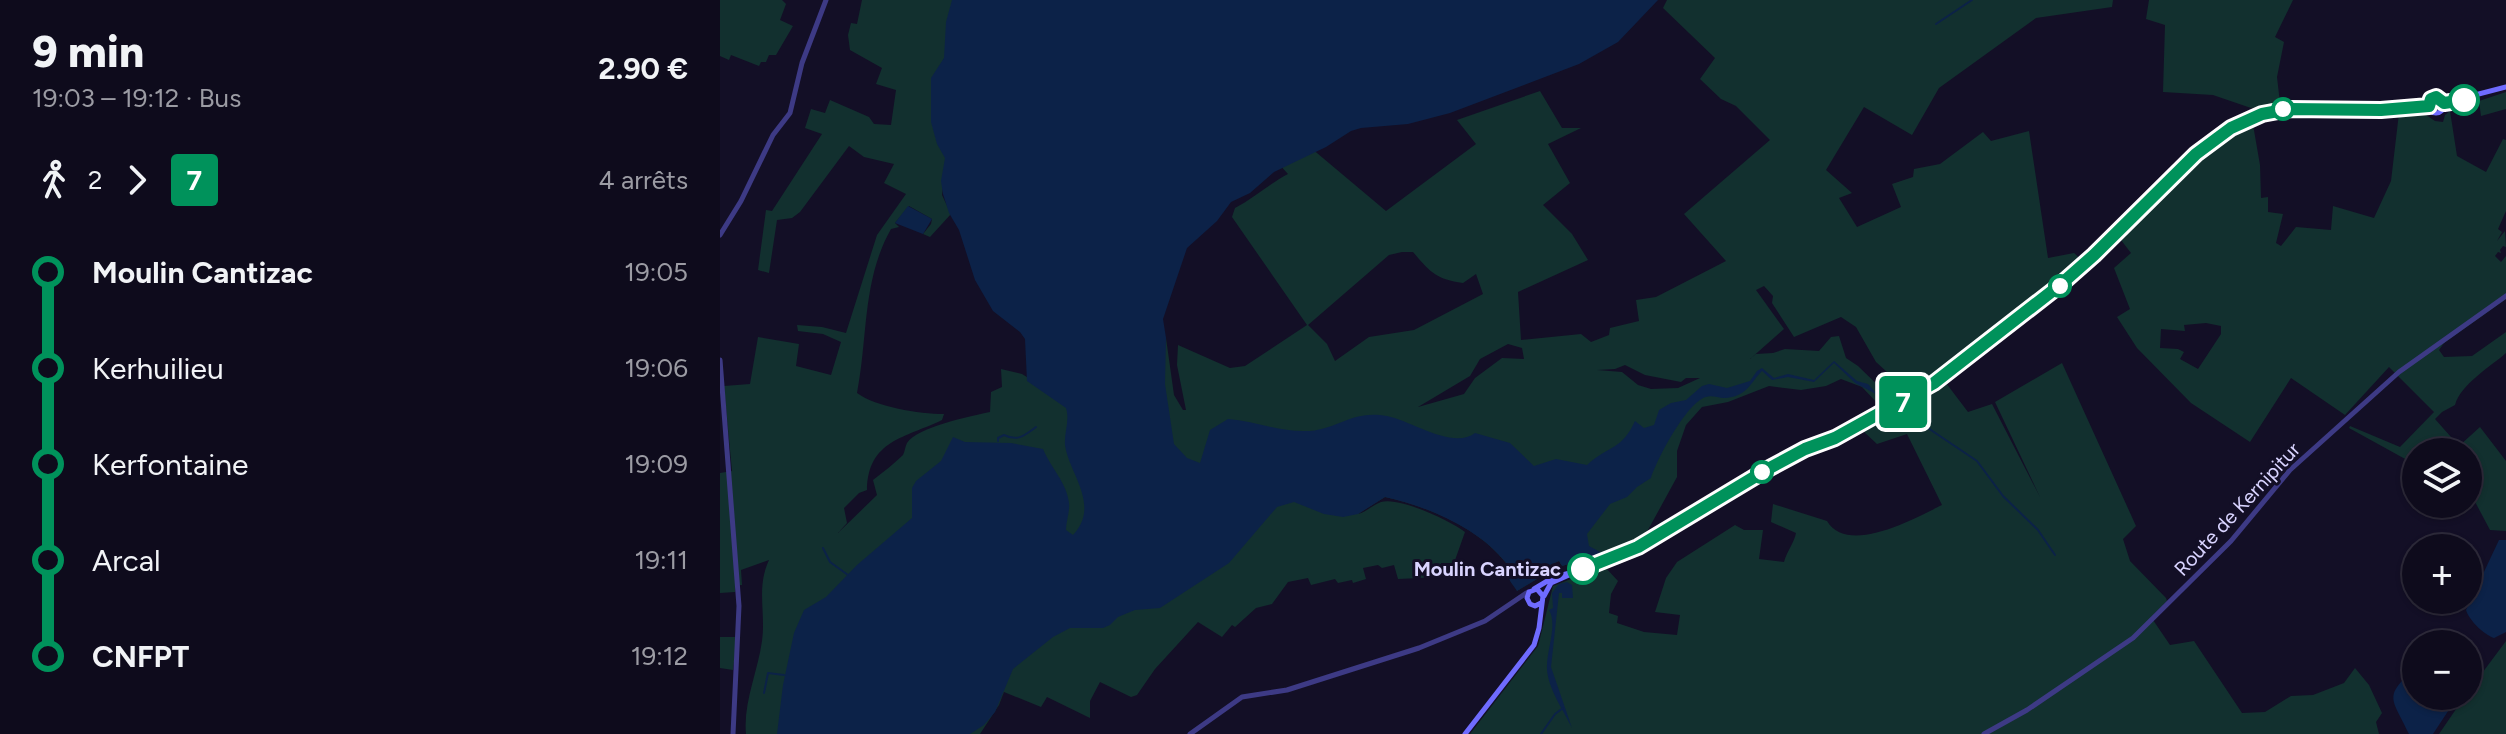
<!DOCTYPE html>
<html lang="fr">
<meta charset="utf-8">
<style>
:root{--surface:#0e0b1c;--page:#1c1929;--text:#f1f3f6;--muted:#9b9ba3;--line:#2e2b3b}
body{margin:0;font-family:Figtree,sans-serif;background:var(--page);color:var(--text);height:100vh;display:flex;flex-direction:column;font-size:30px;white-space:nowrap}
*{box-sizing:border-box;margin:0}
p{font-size:26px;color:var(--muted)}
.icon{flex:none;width:44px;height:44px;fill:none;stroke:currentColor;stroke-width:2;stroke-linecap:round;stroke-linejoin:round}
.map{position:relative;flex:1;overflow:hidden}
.drawer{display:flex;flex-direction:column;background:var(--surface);width:720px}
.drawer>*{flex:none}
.badge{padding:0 16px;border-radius:6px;font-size:28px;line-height:52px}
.buttons{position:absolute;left:1682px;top:438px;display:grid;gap:16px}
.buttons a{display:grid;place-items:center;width:80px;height:80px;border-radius:50%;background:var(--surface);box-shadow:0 2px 6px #0004,0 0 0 2px var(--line);font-size:40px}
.map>.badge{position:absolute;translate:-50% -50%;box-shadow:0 0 0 4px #fff}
.legs{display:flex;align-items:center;gap:12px;height:88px;padding:0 32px;font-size:26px}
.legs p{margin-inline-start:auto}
.head{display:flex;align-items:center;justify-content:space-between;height:136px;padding:0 32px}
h1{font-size:44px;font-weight:800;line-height:60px}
ul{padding:0 32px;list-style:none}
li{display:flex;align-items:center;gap:28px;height:96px;font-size:30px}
li i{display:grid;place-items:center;width:12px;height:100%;margin:0 10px;background:currentColor}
li i::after{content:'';width:20px;height:20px;margin:-10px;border:6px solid;border-radius:50%;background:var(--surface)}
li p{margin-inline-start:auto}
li:first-child i{background:linear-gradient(#0000 50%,currentColor 0)}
li:last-child i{background:linear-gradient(currentColor 50%,#0000 0)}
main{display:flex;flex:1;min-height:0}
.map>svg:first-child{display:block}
</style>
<main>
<section class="drawer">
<div class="head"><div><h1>9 min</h1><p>19:03 – 19:12 · Bus</p></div><b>2.90 €</b></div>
<div class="legs"><svg class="icon" aria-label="walk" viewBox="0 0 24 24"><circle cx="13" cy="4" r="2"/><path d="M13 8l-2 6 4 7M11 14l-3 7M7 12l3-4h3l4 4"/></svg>2<svg class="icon" aria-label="forward" viewBox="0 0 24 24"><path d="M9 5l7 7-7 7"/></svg><b class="badge" style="background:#00925b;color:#fff">7</b><p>4 arrêts</p></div>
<ul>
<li><i style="color:#00925b"></i><b>Moulin Cantizac</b><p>19:05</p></li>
<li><i style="color:#00925b"></i><span>Kerhuilieu</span><p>19:06</p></li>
<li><i style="color:#00925b"></i><span>Kerfontaine</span><p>19:09</p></li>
<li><i style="color:#00925b"></i><span>Arcal</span><p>19:11</p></li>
<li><i style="color:#00925b"></i><b>CNFPT</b><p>19:12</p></li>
</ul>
</section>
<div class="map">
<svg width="1786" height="734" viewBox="0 0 1786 734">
<rect width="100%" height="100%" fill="#130f26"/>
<!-- green -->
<path fill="#12302f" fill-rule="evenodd" d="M0,0H62L66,4L60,20L73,26L56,55H49L46,62H41L39,66L11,55L9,60L0,56Z
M142,0H262L251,11H230L226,55L211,82L214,94L211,118L216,137L227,156L222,195L231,214L210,237L203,234L211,224L212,219L189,206L175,223L179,227L171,229C142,280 148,338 137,393C156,407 199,414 224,414L222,420C185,438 148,440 147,490L139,493L124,508L127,523L118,533L157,495L153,480C163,472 174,464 183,455C185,451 185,447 187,443C197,427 252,416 270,412L271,392L282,387L281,369L302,374L310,379L384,332L395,371C380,390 382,412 379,435C377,453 373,473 378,490C392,540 454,548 496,528C508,522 514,512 524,504C538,493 549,486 559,470L605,484L632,480L647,473L717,470L768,487L778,506L798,504L808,508L821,519L827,518L840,496H852L888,477L905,480L915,477L914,452L923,446L940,444L941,426L947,415L963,414L971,402L984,393L1007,396L1022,389L1021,387L1003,394L985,389L972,397L962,411L946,413L939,424L938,442L919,444L911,452V476L885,475L875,483L867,485L853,493L837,494L830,505L828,514L823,517C819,515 816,511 813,508C802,498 792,501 780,505L766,479L702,460L644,466L627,473L603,475L557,458C546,463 544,472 536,480C508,508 460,534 421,516C412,512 403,504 394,499C388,474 390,427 400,402C403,393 414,384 419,376L417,356L409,335L446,338L454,395L463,410H466L457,365L458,345L510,368L525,366L587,325L512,217L515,208C534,198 549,184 568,174L558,163L579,159L586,149L591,148L666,211L756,144L737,120L820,91L842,128H861L828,144L850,183L823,205L852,234L868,260L798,292L801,340L861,334L871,342L889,335L890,328L919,321L916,300L936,297L1006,261L964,214L1050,140L1016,106L1001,99L980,79L995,58L943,8L947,0H1393L1392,7L1316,18L1219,88L1192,135L1144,107L1106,170L1132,193L1119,198L1137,227L1181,207L1172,184L1193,177L1194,169L1220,164L1263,132L1271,141L1309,131L1328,258L1354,253L1363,261L1218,374L1189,392L1156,362L1136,327L1121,317L1074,337L1052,303L1053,296L1044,286L1036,290L1064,329L1030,359L1036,354L1053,353L1065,349L1099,351L1111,337L1119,336L1126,358L1138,366L1173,400L1161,407L1142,387L1121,379L1106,386L1081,390L1049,386L1008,402L982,407L966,425L957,451V477L928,530L910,545L842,566L839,561L830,565V570L827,573L797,591C795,586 789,581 788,575C787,570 789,567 786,563C759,528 707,506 665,497L638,514C647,512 652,505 661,502C680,497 729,520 745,532L734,563H721V577L678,579L674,565L662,568L658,565L643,568L646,579L633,583L632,580L618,583L615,579L591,585L588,578L568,582L552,604L536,608L515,627L512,625L502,637L478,622L435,669L417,695L411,697L380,682L370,701V718L327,697L321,707L284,692L279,705L260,734H26C23,703 38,671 42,641C46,612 36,588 49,560L21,570L22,585H15V592L0,593V473L12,471L4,386L30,384L38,337L79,344L76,366L111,375L121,342L103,334L78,331L77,325L102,327L126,333L157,235L186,194L164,183L174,164L144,157L129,146L80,212L72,218L57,220L49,273L38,270L46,210L52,211L102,134L85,128L91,109L105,113L110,100L149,117L154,124L171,125L176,90L156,84L162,68L130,50L128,35L131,23L137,24ZM682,252H693C711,273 716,279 743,283L756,274L763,294L694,330L649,337L615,361L607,344L588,325L669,255ZM788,344L802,348L804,359L782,358L755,378L744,394L698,407L750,376L760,359ZM905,365L925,375L961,382L966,378H980L958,388L931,389L918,385L902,372L877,370L895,369Z
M1429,0H1573L1555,37L1564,42L1557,77L1560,103L1531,108L1493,95L1443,92L1445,25L1426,19Z
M1786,92V109L1761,116L1759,101Z
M1730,111L1737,156L1766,172L1783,139L1786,140V211L1778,229L1782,232L1777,241L1785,231L1786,247L1783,246L1780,250L1781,253L1778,252L1775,256L1781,262L1786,256V299L1724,343L1719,350L1724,357L1752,356L1786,332V353C1770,367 1741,384 1735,405L1722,412L1715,419L1739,446L1760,427L1786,461V531L1770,530L1753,498L1748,495V452H1696V465L1629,428L1630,426L1680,447L1714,412L1669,367L1625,415L1571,378L1530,442L1471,403L1417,348L1397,317L1410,309L1394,268L1411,253L1394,231L1481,141L1505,125L1531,113L1540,165L1541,198L1548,197V212L1563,214L1556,243L1561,246L1576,227L1611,230L1613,206L1654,218L1671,181L1679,113H1703L1715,121L1723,122L1725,115ZM1486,323L1501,326V334L1478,369L1460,359L1464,352L1458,349L1440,348L1441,329L1465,331L1464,325Z
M1342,363L1416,526L1403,539L1410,561L1446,598L1447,601L1431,617L1450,645L1474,641L1522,713L1545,712L1571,696L1593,695L1624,683L1635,668L1649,685L1662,713L1656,722L1659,734H750L818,646L833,586L884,566L898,581L891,594L889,613L898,616L897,623L924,632L957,635L960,615L935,612L946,578L957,562L1015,525L1024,530H1043L1039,559L1064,562C1067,551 1074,543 1076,533L1051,522L1053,504L1107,521C1128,556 1196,518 1222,505L1187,434L1157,444L1143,431L1200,401L1226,383L1248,412L1272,404L1320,497L1275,402Z
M0,637H17L13,670L0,668Z
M1786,641V734H1719L1745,696H1748V692Z"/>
<!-- water -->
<path fill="#0c2248" d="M232,0H938L898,42L859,64L730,113L688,124L641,128L631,131L606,147L554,172L530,193L511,202L497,221L467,248L443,319L446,338L445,384L454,444L467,458L480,463L490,430L508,419C533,421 558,431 583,431C616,432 630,409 667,416C692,421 733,450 755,433L790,443L814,466L836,459L867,465C889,445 902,450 915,421L924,428L934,425L939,410L951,403L966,400L982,386L989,384L1007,388L1030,381L1037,371L1042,368L1054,378L1068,374L1094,380L1114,361L1137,381L1148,384L1156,393L1171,402L1135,383L1114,363L1094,382L1068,377L1052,380L1042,371C1030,383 1027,397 1004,398C998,398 992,395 986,397C967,402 937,459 931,478L917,487L907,497L890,504L867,534L869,546L884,554L842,566L839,561L830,565V570L827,573L797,591C794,586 789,581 788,575C787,570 789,567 786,563C760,529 707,506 665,497L638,514L623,517L604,514L574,502L557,507L509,563L440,608L415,610L398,617L390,625L383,628H350L333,637L293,669L275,712L264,725L250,734H57L63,685L74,633L84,610L106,597L137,565L192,518V488L196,481L221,461L233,437L245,442L291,443L323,449C331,468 347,483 349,503C350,512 346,521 346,530L353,535C381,505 349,474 345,445C344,432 350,421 346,408L307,381L305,339L300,332L273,311L255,280L239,230L229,213L223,194L221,181L225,158L217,144L211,122V78L224,58L226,22Z
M188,206L212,219L203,234L175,223Z
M1779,540H1786V632L1774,638C1763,634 1749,620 1746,610Z
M847,582L852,585L853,598H842V593H839L831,667L852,728C844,711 828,689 827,669C826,651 838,625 829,610L833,608L832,593L839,584Z
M1696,667V696H1738L1713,734H1689C1671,696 1663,698 1696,667Z"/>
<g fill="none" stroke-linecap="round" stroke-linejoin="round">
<!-- stream -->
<path stroke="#0c2248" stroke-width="2" d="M1216,24L1252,0
M1188,411L1202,424L1257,461L1283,496L1318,530L1335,555
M278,441V438L284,435C298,442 305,435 316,427
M103,548L110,562L128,575
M44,693L48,673L64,675
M821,734L835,714L843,708"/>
<!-- tertiary -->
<path stroke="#3d3a85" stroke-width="5" d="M0,235L21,201L53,135L70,113L82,63L106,0
M0,360L19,606L13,734
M470,734L522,697L567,690L699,648L765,621L808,592
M1264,734L1307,710L1413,638L1511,541L1570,470L1679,372L1786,296"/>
<!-- secondary -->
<path stroke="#6f6bff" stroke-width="5" d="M1708 105a8 8 0 1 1 16 0a8 8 0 1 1-16 0Z
M1724,103L1786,87
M1085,449C1104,445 1118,435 1135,427C1227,383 1320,309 1392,238C1436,195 1476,140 1534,116C1580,97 1656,115 1709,106
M814,589L834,577L866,569L918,547L1047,472L1067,457L1112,436
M824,596L831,583L849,575
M745,734L814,645L819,628L823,596L817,589L809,592L807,598L810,604L815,606L821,603"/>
</g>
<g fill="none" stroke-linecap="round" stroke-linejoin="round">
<!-- line-1 casing -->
<g stroke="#fff" stroke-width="18">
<path id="line-1" d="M863,569L918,547L1046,470L1085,449L1115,438L1214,383L1340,285L1374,255L1476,154L1511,128L1542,114L1569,109L1661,110L1709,106L1711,99L1716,97L1724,103L1744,100"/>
</g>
<!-- line-1 -->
<use href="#line-1" stroke="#00925b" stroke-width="12"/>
</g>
<!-- markers -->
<g fill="#fff" stroke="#00925b" stroke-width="4">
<circle cx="1744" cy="100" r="14"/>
<circle cx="1563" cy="109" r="10"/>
<circle cx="1340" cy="286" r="10"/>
<circle cx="1042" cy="472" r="10"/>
<circle cx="863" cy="569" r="14"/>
</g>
<g text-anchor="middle" stroke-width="6" stroke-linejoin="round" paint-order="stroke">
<!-- street labels -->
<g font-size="20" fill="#d9d4ff" stroke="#130f26">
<text transform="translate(1517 509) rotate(-47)" y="7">Route de Kernipitur</text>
</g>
<!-- stop labels -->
<g font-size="20" font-weight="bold" fill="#d9d4ff" stroke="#130f26" text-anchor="end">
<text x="841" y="576">Moulin Cantizac</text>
</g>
</g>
</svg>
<div class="buttons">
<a><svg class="icon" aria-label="layers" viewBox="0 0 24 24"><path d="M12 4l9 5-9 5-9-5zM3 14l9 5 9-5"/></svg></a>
<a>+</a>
<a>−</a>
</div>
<b class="badge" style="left:1183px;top:402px;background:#00925b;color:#fff">7</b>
</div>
</main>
